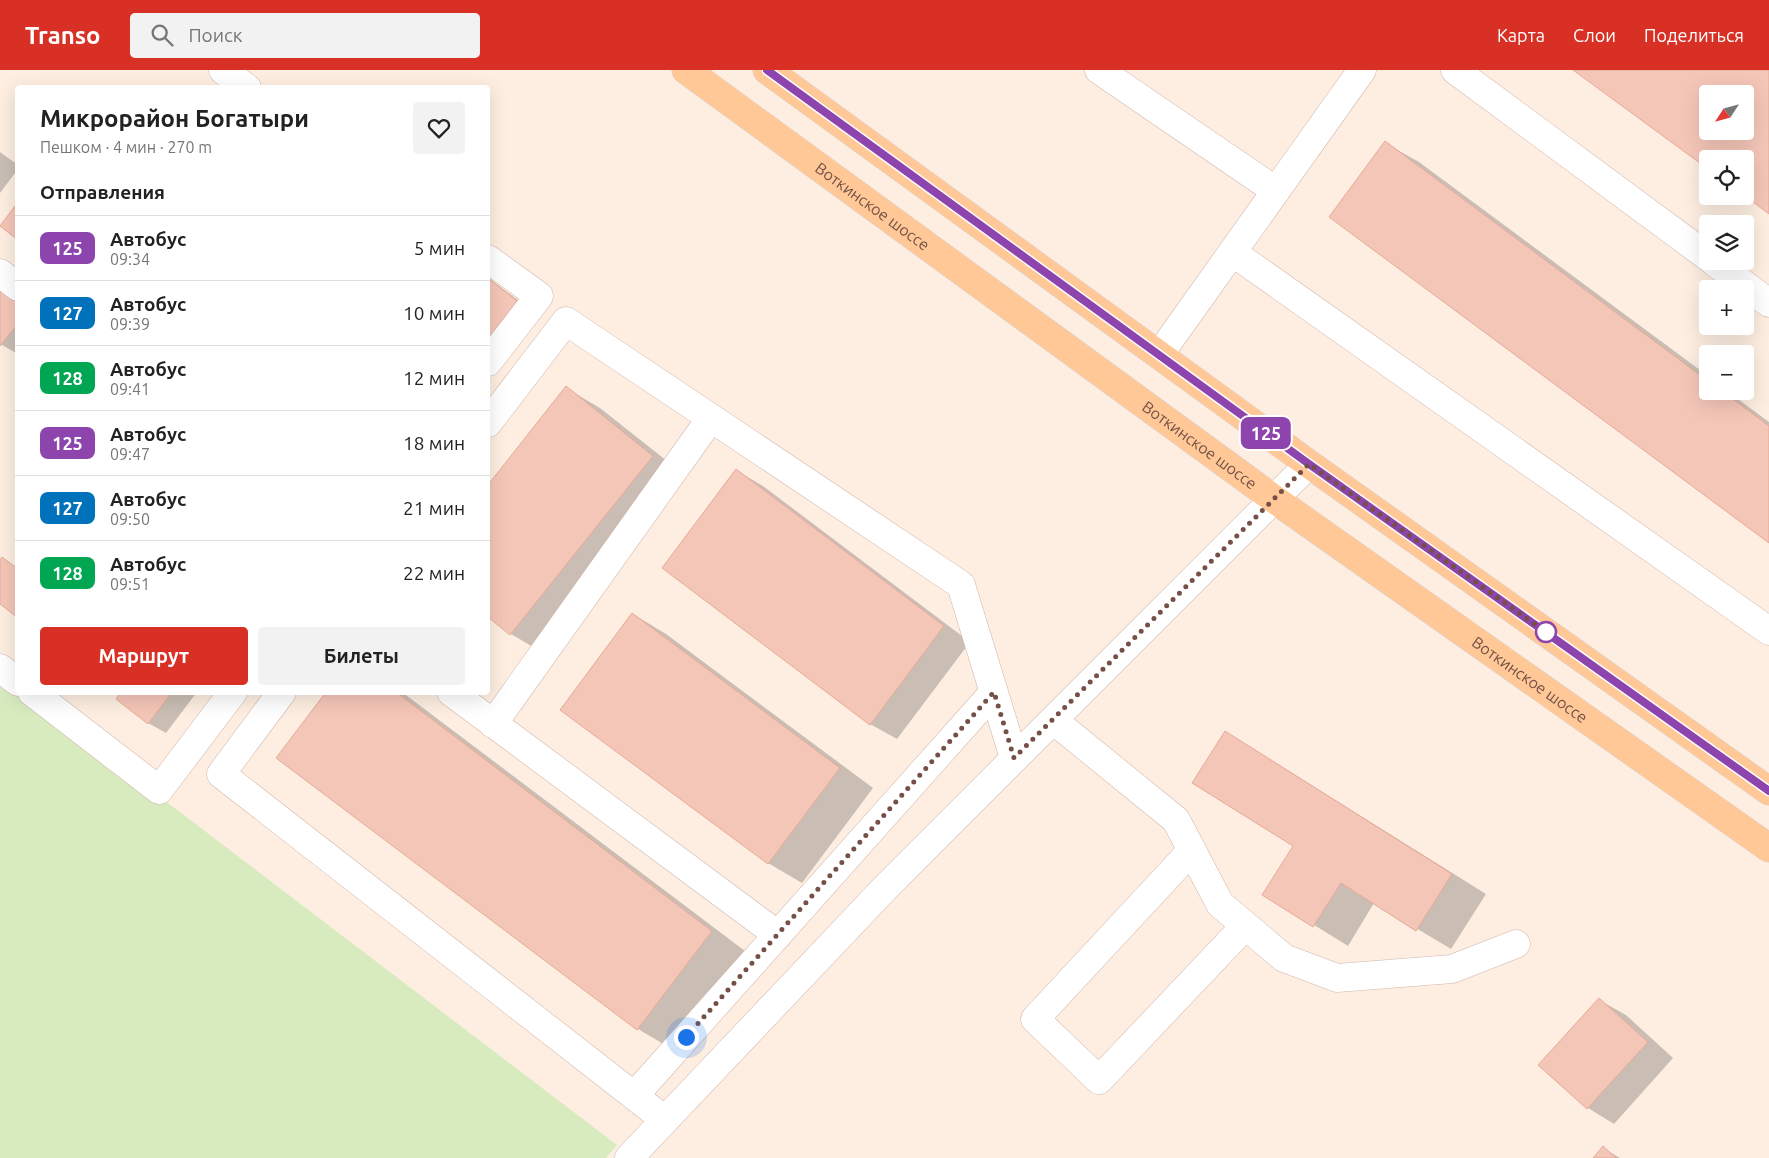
<!DOCTYPE html>
<html lang="ru">
<meta charset="utf-8">
<style>
:root{--surface:#fff;--page:#f2f2f2;--text:#222;--muted:#767676;--line:#e0e0e0;--accent:#d93025}
body{margin:0;font-family:Ubuntu,sans-serif;background:var(--page);color:var(--text);height:100vh;display:flex;flex-direction:column;font-size:19px;white-space:nowrap}
*{box-sizing:border-box;margin:0}
p{font-size:16px;color:var(--muted)}
.icon{flex:none;width:28px;height:28px;fill:none;stroke:currentColor;stroke-width:2;stroke-linecap:round;stroke-linejoin:round}
.map{position:relative;flex:1;overflow:hidden}
.details{position:absolute;left:15px;top:15px;width:475px;height:610px;display:flex;flex-direction:column;background:var(--surface);border-radius:5px;box-shadow:0 5px 20px #0002}
.details>*{flex:none}
.badge{padding:0 10px;border-radius:8px;font-size:18px;line-height:32px}
.needle{width:32px;rotate:234deg}
.tools{position:absolute;left:1699px;top:15px;display:grid;gap:10px}
.tools a{display:grid;place-items:center;width:55px;height:55px;border-radius:5px;background:var(--surface);box-shadow:0 5px 20px #0002;font-size:25px}
.you{position:absolute;width:25px;height:25px;margin:-12px;border:4px solid #fff;border-radius:50%;background:#1a73e8;box-shadow:0 0 0 8px #1a73e833}
.map>.badge{position:absolute;translate:-50% -50%;box-shadow:0 0 0 2px #fff}
h2{padding:0 25px;font-size:19px;line-height:45px}
.round{display:grid;place-items:center;flex:none;width:52px;height:52px;border-radius:5px;background:var(--page)}
.headline{display:flex;align-items:center;justify-content:space-between;height:85px;padding:0 25px}
h1{font-size:24px;font-weight:700;line-height:38px}
.primary-button{display:flex;gap:10px;margin-top:auto;padding:10px 25px}
.primary-button a{flex:1;height:58px;border-radius:5px;background:var(--accent);color:#fff;font-size:20px;font-weight:700;line-height:58px;text-align:center}
.primary-button a+a{background:var(--page);color:var(--text)}
ul{padding:0;list-style:none}
li{display:flex;align-items:center;gap:15px;height:65px;padding:0 25px;border-top:1px solid var(--line)}
li div{flex:1}
li b{display:block;font-size:19px}
li em{font-style:normal}
li .badge{min-width:55px;font-weight:700;text-align:center}
header{display:flex;align-items:center;gap:30px;box-sizing:border-box;height:70px;padding:0 25px;background:var(--accent);color:#fff}
header strong{font-size:24px}
nav{display:flex;gap:28px;margin-inline-start:auto;font-size:18px}
.search{width:350px;height:45px;background:var(--page);display:flex;align-items:center;gap:12px;box-sizing:border-box;padding:0 18px;border-radius:5px;color:var(--muted);font-size:19px}
.map>svg:first-child{display:block}
</style>
<header>
<strong>Transo</strong>
<div class="search"><svg class="icon" aria-label="search" viewBox="0 0 24 24"><circle cx="10" cy="10" r="6"/><path d="M15 15l6 6"/></svg>Поиск</div>
<nav><a>Карта</a><a>Слои</a><a>Поделиться</a></nav>
</header>
<div class="map">
<svg width="1769" height="1088" viewBox="0 0 1769 1088">
<rect width="100%" height="100%" fill="#fdeee1"/>
<!-- green -->
<path fill="#d8ebbf" d="M0,605L617,1075L606,1088H0Z"/>
<!-- shadow -->
<path fill="#0003" d="M1385,73L1419,92L1708,306V321H1727L1769,352V472Z
M0,82L18,95V99L0,123Z
M488,208L534,242L488,283Z
M0,220L18,230V284L0,274Z
M566,318L600,338L686,406L545,584L511,564L488,545V417Z
M737,401L763,416L970,572L897,669L870,654Z
M633,544L666,564L873,718L802,813L768,793Z
M122,622H197L166,663L148,653Z
M327,622H402L745,881L672,979L638,959L278,688Z
M1226,662L1486,824L1451,879L1374,833L1348,876L1264,824L1295,776Z
M1599,930L1626,945L1673,988L1614,1054L1588,1038L1540,995Z
M1603,1078L1620,1088H1594Z"/>
<!-- building -->
<path fill="#f4c6b8" stroke="#e7a997" fill-rule="evenodd" d="M1573,0H1769V144L1745,126V89H1708V99ZM1708,24H1745V61H1708Z
M1385,71L1708,311V321H1722L1769,356V473L1329,147Z
M18,132V170L0,156Z
M488,208L517,231L488,269Z
M0,219L18,232V254L0,276Z
M566,316L653,386L510,565L488,547V415Z
M736,399L944,556L870,655L662,498Z
M2,487L18,499V548L0,534V490Z
M632,543L840,698L768,794L560,640Z
M121,622H172L148,654L116,629Z
M326,622H396L712,861L637,960L276,688Z
M1225,661L1452,804L1416,861L1341,813L1313,857L1262,825L1293,776L1192,713Z
M1599,928L1648,972L1587,1039L1538,995Z
M1603,1076L1616,1088H1593Z"/>
<g fill="none" stroke-linecap="round" stroke-linejoin="round">
<!-- minor casing -->
<g stroke="#d1b6ab" stroke-width="29">
<path id="minor" d="M223,0L247,18
M1099,0L1276,121
M1455,0L1708,187
M1232,182L1769,561
M488,189L539,226L488,292
M1713,191L1769,233
M0,203L18,217
M1159,285L1362,0
M488,353L566,251L961,515L1014,688
M0,598L18,612
M32,622L159,720L233,622
M282,622L221,704L665,1050
M451,622L778,865
M1053,650L1176,750L1220,834L1284,888L1337,908L1452,899L1516,874
M493,654L711,348
M1192,780L1035,949L1099,1010L1245,856
M634,1026L994,622
M629,1088L886,817L1309,394"/>
</g>
<!-- major casing -->
<g stroke="#d8cecb" stroke-width="29">
<g id="major">
<path id="s1" d="M686,0L1274,429L1769,778"/>
<path d="M767,0L1309,394L1769,721"/>
</g>
</g>
<!-- minor -->
<use href="#minor" stroke="#fff" stroke-width="28"/>
<!-- major -->
<use href="#major" stroke="#ffc896" stroke-width="28"/>
</g>
<g fill="none" stroke-linecap="round" stroke-linejoin="round">
<!-- line casing -->
<g stroke="#fff" stroke-width="11">
<path id="line" d="M767,0L1309,394L1769,721"/>
</g>
<!-- line -->
<use href="#line" stroke="#8e44ad" stroke-width="8"/>
<!-- walk -->
<path stroke="#755047" stroke-width="5" stroke-dasharray="0 9" d="M686,967L994,622L1014,688L1309,394L1546,562"/>
</g>
<!-- markers -->
<circle fill="#fff" stroke="#8e44ad" stroke-width="2.5" cx="1546" cy="562" r="10"/>
<g text-anchor="middle" stroke-width="4" stroke-linejoin="round" paint-order="stroke">
<!-- street labels -->
<g font-size="16" fill="#755047" stroke="#fff3e8">
<text dy="6" stroke="none"><textPath href="#s1" startOffset="231">Воткинское шоссе</textPath></text>
<text dy="6" stroke="none"><textPath href="#s1" startOffset="636">Воткинское шоссе</textPath></text>
<text dy="6" stroke="none"><textPath href="#s1" startOffset="1041">Воткинское шоссе</textPath></text>
</g>
</g>
</svg>
<div class="tools">
<a><svg class="needle" viewBox="-14 -14 28 28"><path d="M0-13l5 13h-10z" fill="#e53935"/><path d="M0 13l5-13h-10z" fill="#767676"/></svg></a>
<a><svg class="icon" aria-label="locate" viewBox="0 0 24 24"><circle cx="12" cy="12" r="6"/><path d="M12 2v4M12 18v4M2 12h4M18 12h4"/></svg></a>
<a><svg class="icon" aria-label="layers" viewBox="0 0 24 24"><path d="M12 4l9 5-9 5-9-5zM3 14l9 5 9-5"/></svg></a>
<a>+</a>
<a>−</a>
</div>
<div class="you" style="left:686px;top:967px"></div>
<b class="badge" style="left:1266px;top:363px;background:#8e44ad;color:#fff">125</b>
<section class="details">
<div class="headline"><div><h1>Микрорайон Богатыри</h1><p>Пешком · 4 мин · 270 m</p></div><a class="round"><svg class="icon" aria-label="heart" viewBox="0 0 24 24"><path d="M12 20l-8-8c-3-5 5-10 8-4 3-6 11-1 8 4z"/></svg></a></div>
<h2>Отправления</h2>
<ul>
<li><span class="badge" style="background:#8e44ad;color:#fff">125</span><div><b>Автобус</b><p>09:34</p></div><em>5 мин</em></li>
<li><span class="badge" style="background:#0072bc;color:#fff">127</span><div><b>Автобус</b><p>09:39</p></div><em>10 мин</em></li>
<li><span class="badge" style="background:#00a651;color:#fff">128</span><div><b>Автобус</b><p>09:41</p></div><em>12 мин</em></li>
<li><span class="badge" style="background:#8e44ad;color:#fff">125</span><div><b>Автобус</b><p>09:47</p></div><em>18 мин</em></li>
<li><span class="badge" style="background:#0072bc;color:#fff">127</span><div><b>Автобус</b><p>09:50</p></div><em>21 мин</em></li>
<li><span class="badge" style="background:#00a651;color:#fff">128</span><div><b>Автобус</b><p>09:51</p></div><em>22 мин</em></li>
</ul>
<div class="primary-button"><a>Маршрут</a><a>Билеты</a></div>
</section>
</div>
